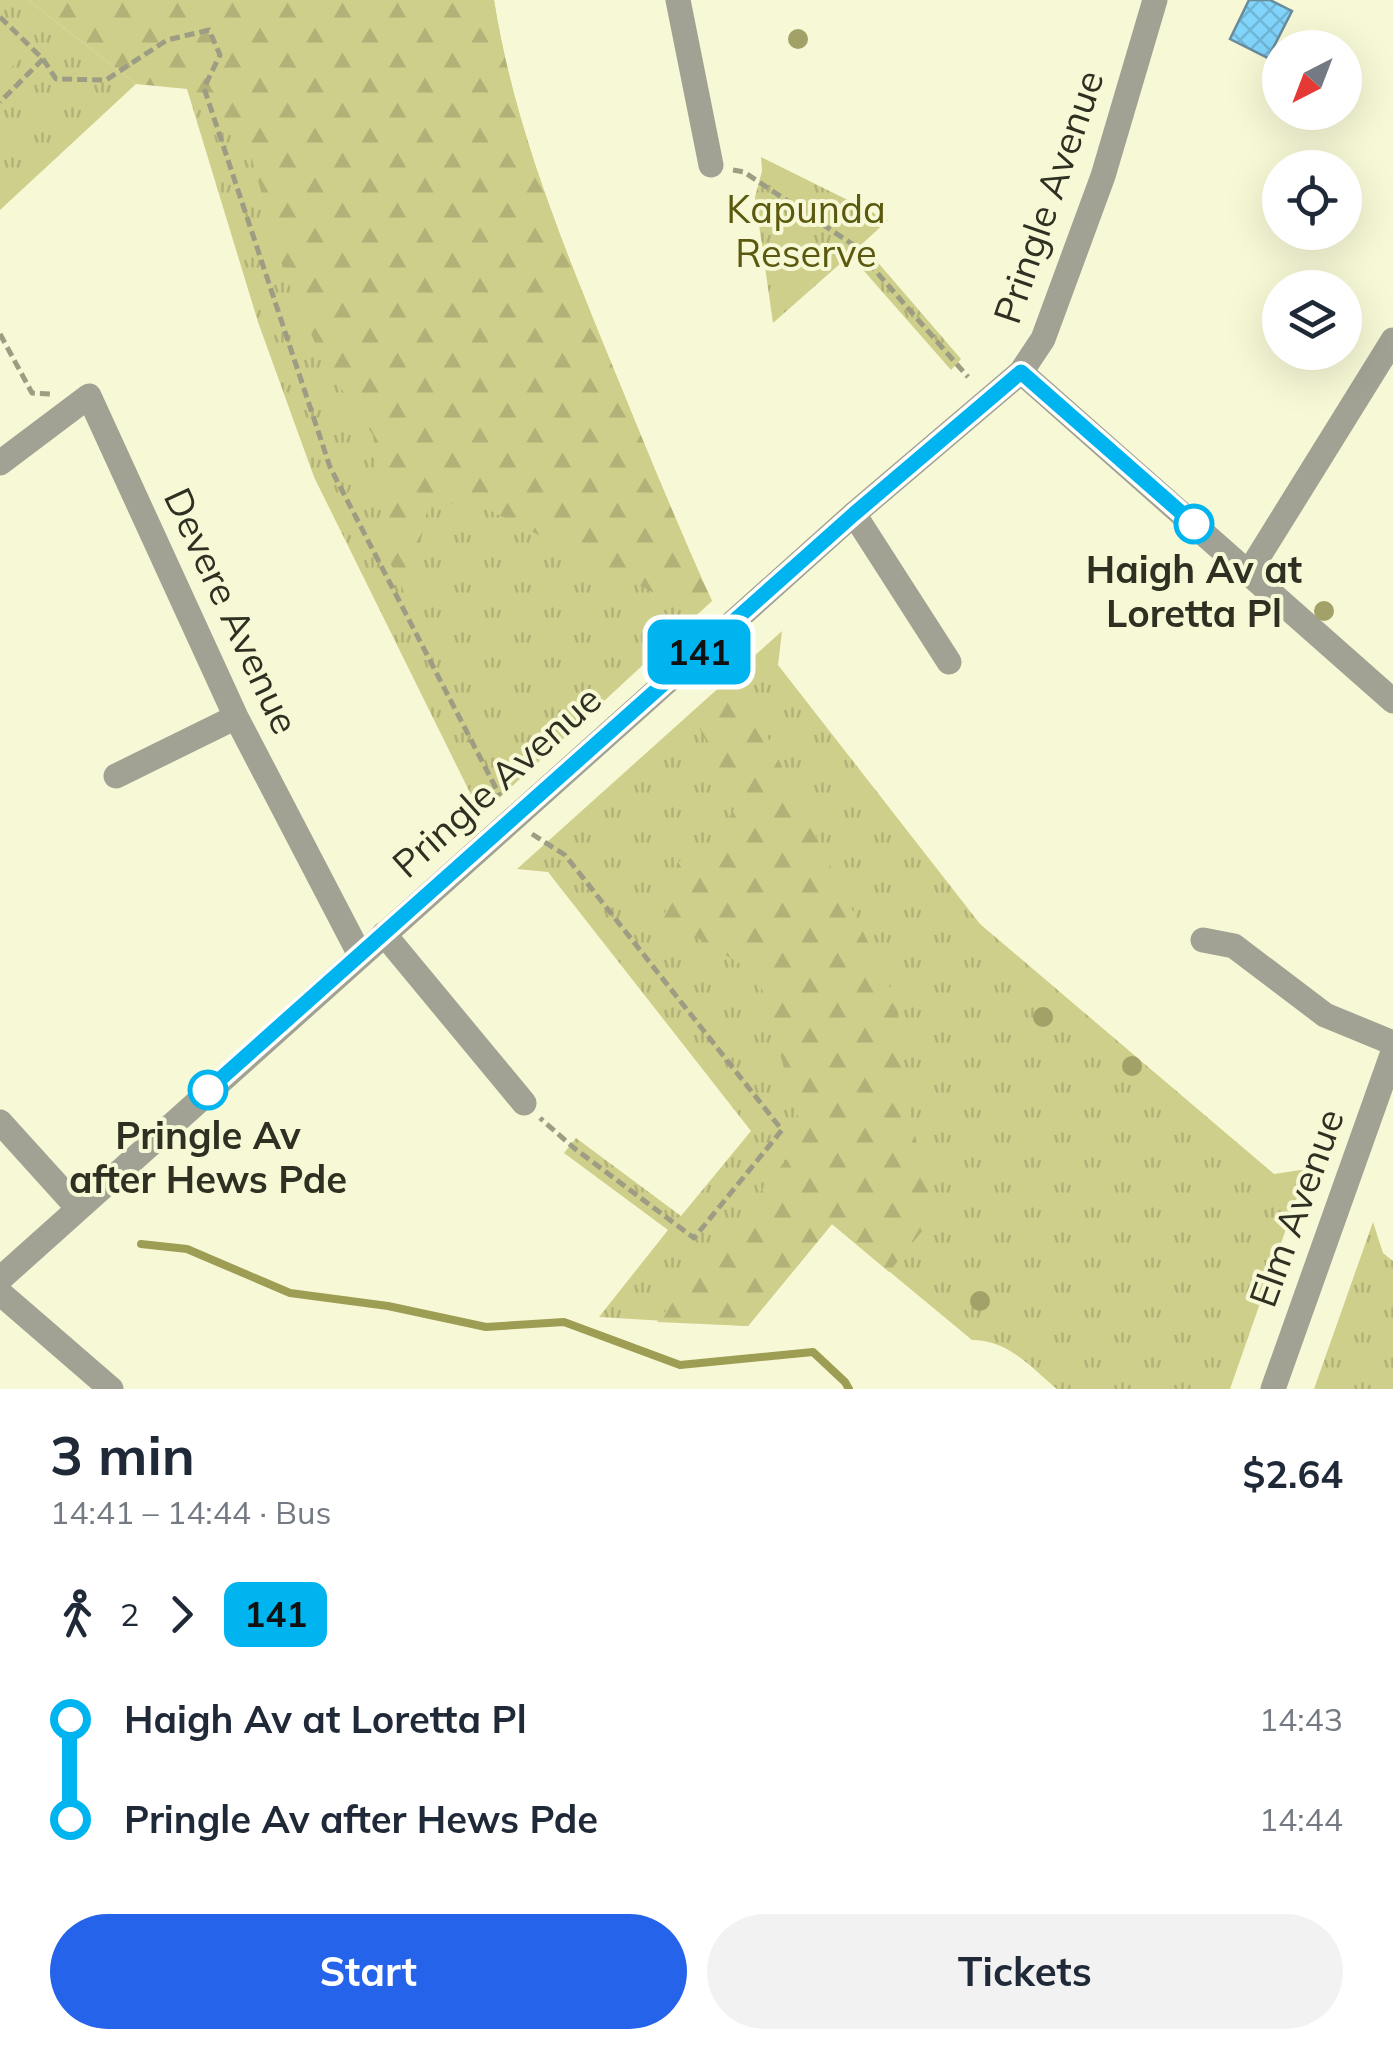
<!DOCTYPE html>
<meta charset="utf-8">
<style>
:root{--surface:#fff;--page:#f2f2f3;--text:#1f2937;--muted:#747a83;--accent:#2563eb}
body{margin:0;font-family:Mulish,sans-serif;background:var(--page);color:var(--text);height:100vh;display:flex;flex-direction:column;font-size:38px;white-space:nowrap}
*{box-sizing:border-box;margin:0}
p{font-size:32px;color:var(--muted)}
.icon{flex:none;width:55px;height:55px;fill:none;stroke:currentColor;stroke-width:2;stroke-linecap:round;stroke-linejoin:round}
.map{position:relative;height:1389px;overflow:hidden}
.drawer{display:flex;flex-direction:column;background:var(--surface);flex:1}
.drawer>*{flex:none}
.badge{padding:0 20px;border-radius:15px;font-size:35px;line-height:65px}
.needle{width:65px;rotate:222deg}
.tools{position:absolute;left:1262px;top:30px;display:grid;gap:20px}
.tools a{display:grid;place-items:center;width:100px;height:100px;border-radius:50%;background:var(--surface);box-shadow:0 10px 40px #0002;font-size:50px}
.map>.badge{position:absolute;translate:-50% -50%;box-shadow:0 0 0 5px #fff}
.legs{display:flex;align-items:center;gap:15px;height:110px;padding:0 50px;font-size:32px}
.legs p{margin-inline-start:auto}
.head{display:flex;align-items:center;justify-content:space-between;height:170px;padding:0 50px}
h1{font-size:55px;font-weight:700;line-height:75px}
.action{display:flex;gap:20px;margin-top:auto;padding:20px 50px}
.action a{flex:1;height:115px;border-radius:60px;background:var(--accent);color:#fff;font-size:40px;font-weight:700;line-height:115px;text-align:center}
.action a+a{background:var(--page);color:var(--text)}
ul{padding:0 50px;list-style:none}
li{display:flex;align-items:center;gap:35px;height:100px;font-size:38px}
li i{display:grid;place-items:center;width:15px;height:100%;margin:0 12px;background:currentColor}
li i::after{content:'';width:25px;height:25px;margin:-12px;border:8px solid;border-radius:50%;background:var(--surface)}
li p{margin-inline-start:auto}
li:first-child i{background:linear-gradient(#0000 50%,currentColor 0)}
li:last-child i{background:linear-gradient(currentColor 50%,#0000 0)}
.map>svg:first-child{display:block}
</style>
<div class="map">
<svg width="1393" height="1389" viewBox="0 0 1393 1389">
<defs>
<pattern id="grass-tufts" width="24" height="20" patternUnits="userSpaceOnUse" patternTransform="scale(2.5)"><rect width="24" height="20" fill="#cfcf8c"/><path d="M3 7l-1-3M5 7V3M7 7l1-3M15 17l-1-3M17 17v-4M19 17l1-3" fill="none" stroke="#b2b278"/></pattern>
<pattern id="forest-firs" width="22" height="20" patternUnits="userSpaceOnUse" patternTransform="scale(2.5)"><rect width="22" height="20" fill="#cfcf8c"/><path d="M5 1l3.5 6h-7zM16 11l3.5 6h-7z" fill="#b2b278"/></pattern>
<pattern id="building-cross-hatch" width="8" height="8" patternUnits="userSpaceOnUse" patternTransform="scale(2.5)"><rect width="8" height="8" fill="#81d4fa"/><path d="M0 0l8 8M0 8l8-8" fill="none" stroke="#70b6d6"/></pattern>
</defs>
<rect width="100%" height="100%" fill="#f7f8d5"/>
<!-- grass -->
<path fill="url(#grass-tufts)" d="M0,0H28L136,84L0,210Z
M494,0C513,121 559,235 605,348C640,433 674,518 712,601L481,815L314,477L258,322L187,89Z
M761,157L888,220L862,244L961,359L951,370L850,255L773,323L755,197L762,171Z
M782,631L778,665L980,924L1274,1174L1307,1169L1230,1389H1057C1031,1367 1008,1340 972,1340L832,1224L748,1326L599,1317L668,1230L564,1153L576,1138L681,1216L751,1131L548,872L517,869Z
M1373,1222L1383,1253L1393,1261V1389H1314Z"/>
<!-- forest -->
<path fill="url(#forest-firs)" d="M28,0H494C513,121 559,235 605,348C640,433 674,518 712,601L666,599L481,506L429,502L408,600L387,556L373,435L325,365L285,275L251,156L187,89L136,84Z
M737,675L897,1001L908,1107L935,1215L889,1272L832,1224L748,1326L657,1322L804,1137L757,974L664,918L678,862L715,844L736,805L693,714Z"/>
<!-- garden -->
<path fill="#cfcf8c" d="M0,34L23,56L0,79Z"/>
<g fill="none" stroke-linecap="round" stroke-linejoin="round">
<!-- stream -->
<path stroke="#9e9d54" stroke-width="8" d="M141,1244L187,1249L290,1293L388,1306L486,1327L564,1322L680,1365L813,1352L845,1382L849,1389"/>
</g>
<!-- building -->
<path fill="url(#building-cross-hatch)" stroke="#698b9b" stroke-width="2.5" d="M1249,0H1270L1292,11L1268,58L1230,39Z"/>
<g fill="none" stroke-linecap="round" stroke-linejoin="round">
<!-- path -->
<path stroke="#9d9d84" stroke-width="5" stroke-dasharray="10 5" stroke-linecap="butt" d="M0,17L43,59L0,102
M43,59L56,79L106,80L167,40L209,30L220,55L204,88L330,467L500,796
M733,170L744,172L852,244L968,377
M0,334L32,393L52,394
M532,834L565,855L782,1130L694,1238L574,1148L540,1118"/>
<!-- minor -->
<path stroke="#a1a293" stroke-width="25" d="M678,0L711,165
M0,463L89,396L236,717L360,955
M854,514L949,662
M1249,572L1393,340
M116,776L236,717
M384,934L524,1103
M1203,940L1234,946L1325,1015L1393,1043
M0,1293L111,1389
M1273,1389L1393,1052"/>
<!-- tertiary -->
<path stroke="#a1a293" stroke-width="25" d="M1021,372L1393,701
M0,1122L77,1207
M0,1279L854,514L1021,372L1043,339L1103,176L1155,0"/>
</g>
<!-- trees -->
<g fill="#a1a168">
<circle cx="798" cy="39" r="10"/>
<circle cx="1324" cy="611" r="10"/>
<circle cx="1043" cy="1017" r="10"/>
<circle cx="1132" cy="1066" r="10"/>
<circle cx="980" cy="1301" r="10"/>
</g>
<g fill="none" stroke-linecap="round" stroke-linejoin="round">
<!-- line-1 casing -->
<g stroke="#fff" stroke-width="22">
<path id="line-1" d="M208,1090L854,514L1021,372L1194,524"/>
</g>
<!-- line-1 -->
<use href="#line-1" stroke="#00b5ef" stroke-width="15"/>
</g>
<!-- markers -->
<g fill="#fff" stroke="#00b5ef" stroke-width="5">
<circle cx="1194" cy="524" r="18"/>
<circle cx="208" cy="1090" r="18"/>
</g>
<g text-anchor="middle" stroke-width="8" stroke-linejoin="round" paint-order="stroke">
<!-- street labels -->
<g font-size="38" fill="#2f2f22" stroke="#f7f8d5">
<text transform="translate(1049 197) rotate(-71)" y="13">Pringle Avenue</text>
<text transform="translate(231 611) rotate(65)" y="13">Devere Avenue</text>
<text transform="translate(497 782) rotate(-42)" y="13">Pringle Avenue</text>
<text transform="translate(1297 1208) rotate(-70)" y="13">Elm Avenue</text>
</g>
<!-- park labels -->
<g font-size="38" fill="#5a590f" stroke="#f7f8d5">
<text x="806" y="223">Kapunda<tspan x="806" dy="44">Reserve</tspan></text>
</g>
<!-- stop labels -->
<g font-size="38" font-weight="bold" fill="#2f2f22" stroke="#f7f8d5">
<text x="1194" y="583">Haigh Av at<tspan x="1194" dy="44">Loretta Pl</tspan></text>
<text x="208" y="1149">Pringle Av<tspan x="208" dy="44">after Hews Pde</tspan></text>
</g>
</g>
</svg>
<div class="tools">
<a><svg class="needle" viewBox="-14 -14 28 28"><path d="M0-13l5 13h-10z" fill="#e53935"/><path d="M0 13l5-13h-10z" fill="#747a83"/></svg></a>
<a><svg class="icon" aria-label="locate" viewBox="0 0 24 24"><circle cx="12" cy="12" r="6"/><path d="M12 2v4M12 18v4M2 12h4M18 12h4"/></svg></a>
<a><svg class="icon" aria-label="layers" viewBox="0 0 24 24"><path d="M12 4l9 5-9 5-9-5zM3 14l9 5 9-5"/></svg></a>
</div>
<b class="badge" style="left:699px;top:652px;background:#00b5ef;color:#111">141</b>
</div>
<section class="drawer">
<div class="head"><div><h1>3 min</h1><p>14:41 – 14:44 · Bus</p></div><b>$2.64</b></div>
<div class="legs"><svg class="icon" aria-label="walk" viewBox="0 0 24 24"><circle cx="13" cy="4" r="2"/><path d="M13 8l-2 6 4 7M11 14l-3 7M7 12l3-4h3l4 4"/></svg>2<svg class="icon" aria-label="forward" viewBox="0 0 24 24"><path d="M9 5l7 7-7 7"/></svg><b class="badge" style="background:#00b5ef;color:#111">141</b></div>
<ul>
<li><i style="color:#00b5ef"></i><b>Haigh Av at Loretta Pl</b><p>14:43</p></li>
<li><i style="color:#00b5ef"></i><b>Pringle Av after Hews Pde</b><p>14:44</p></li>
</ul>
<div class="action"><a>Start</a><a>Tickets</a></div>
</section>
